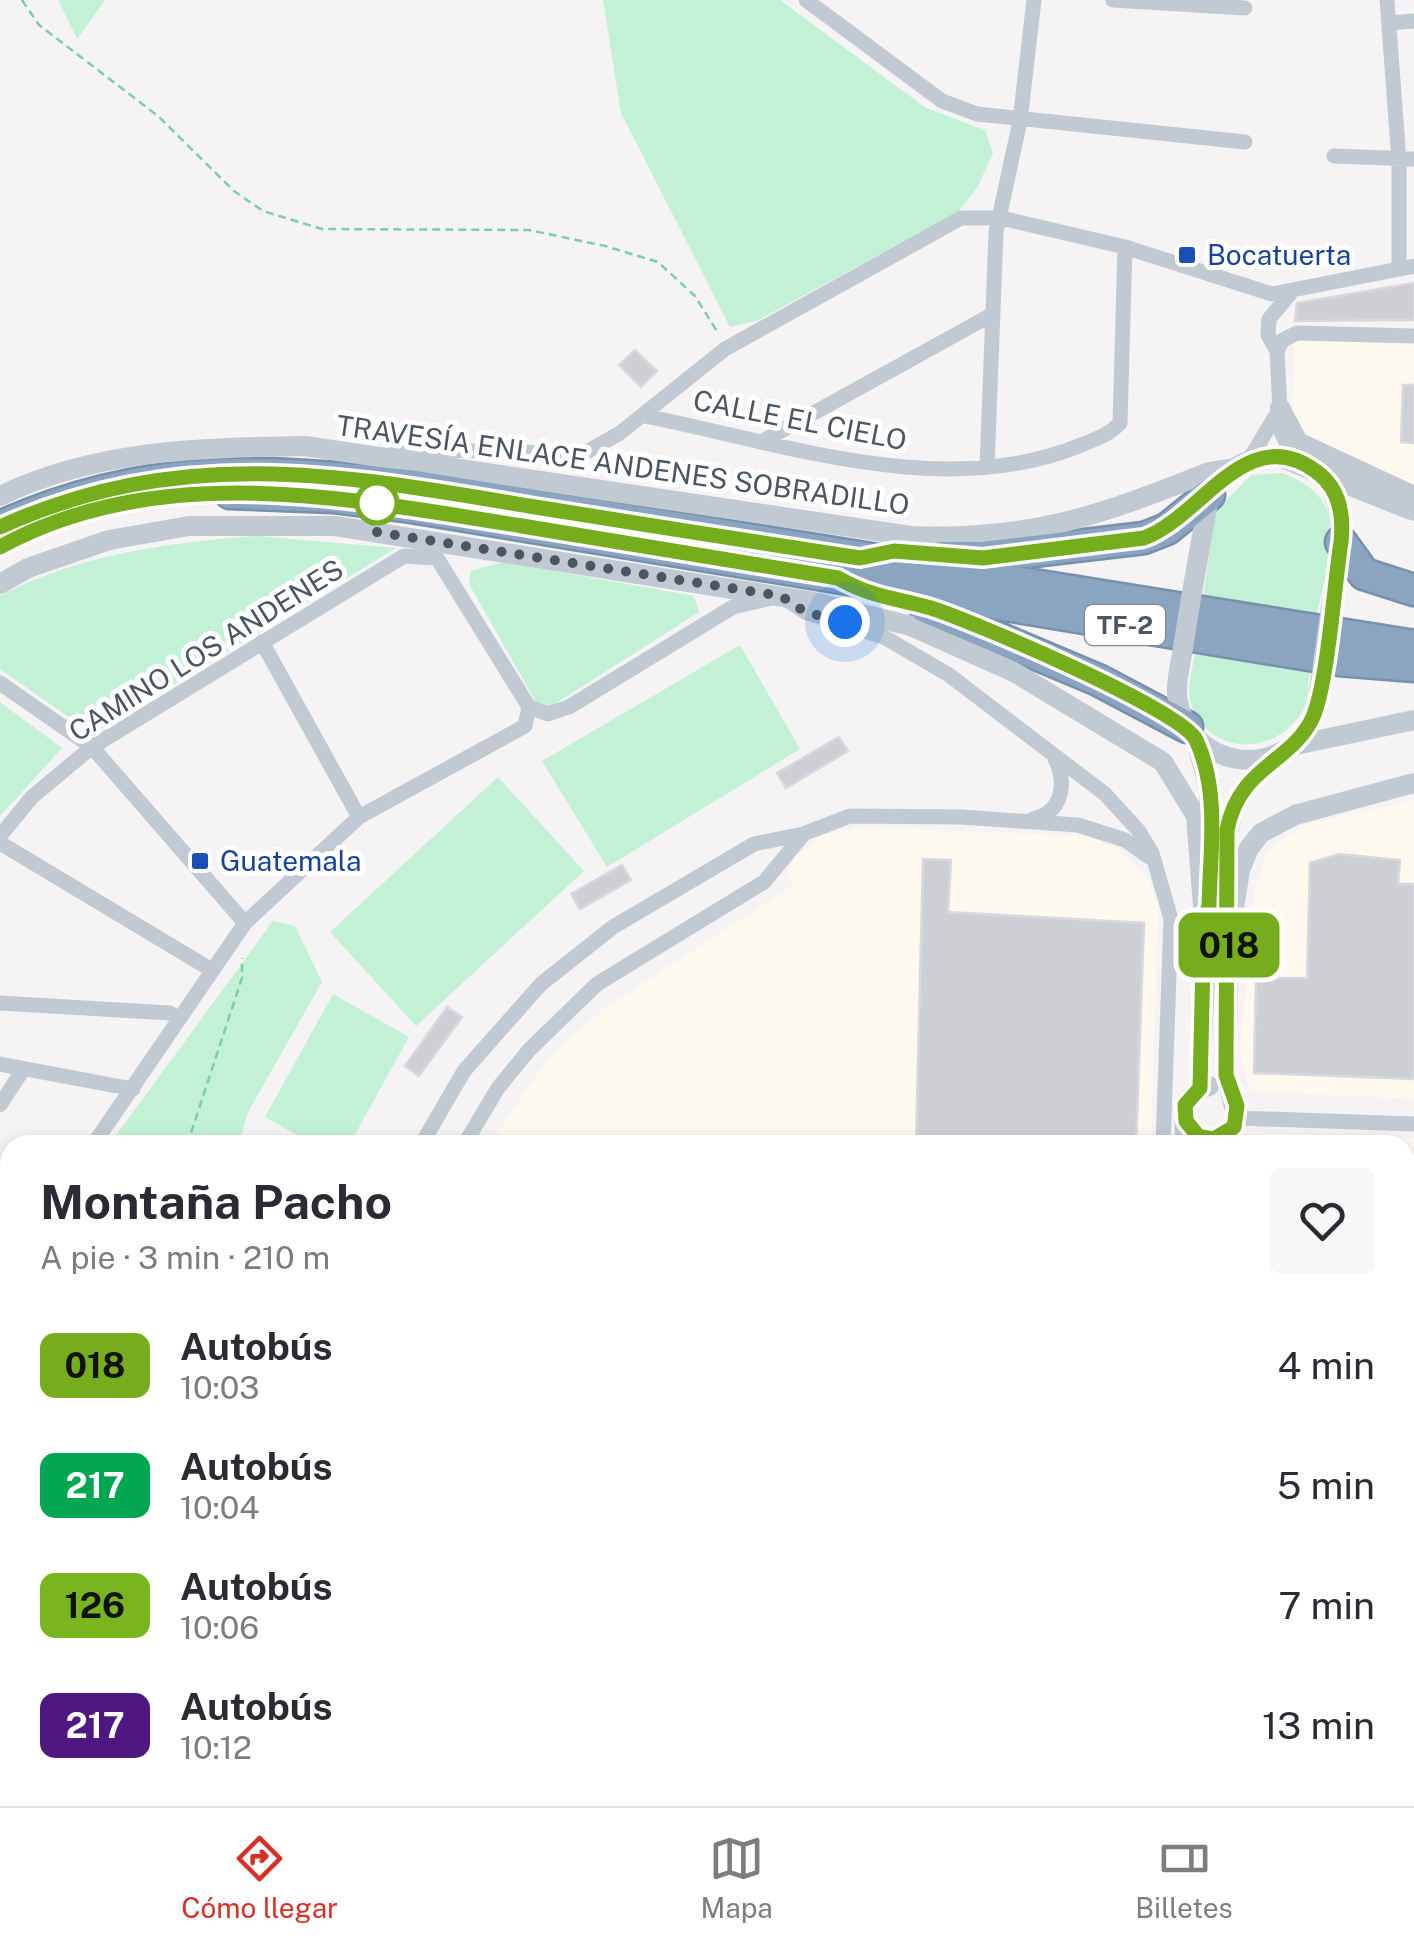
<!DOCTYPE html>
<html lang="es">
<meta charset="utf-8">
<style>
:root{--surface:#fff;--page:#f7f7f7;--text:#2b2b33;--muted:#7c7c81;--line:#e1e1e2;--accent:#d93025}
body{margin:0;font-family:"Public Sans",sans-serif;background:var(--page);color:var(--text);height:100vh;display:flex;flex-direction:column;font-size:38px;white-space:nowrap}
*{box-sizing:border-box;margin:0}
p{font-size:32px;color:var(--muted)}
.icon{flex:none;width:55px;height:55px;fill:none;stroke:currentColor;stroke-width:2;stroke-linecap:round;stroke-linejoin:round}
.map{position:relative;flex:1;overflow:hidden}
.side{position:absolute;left:0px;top:1135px;width:1415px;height:672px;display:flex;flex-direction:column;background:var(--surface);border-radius:30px 30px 0 0;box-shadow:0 5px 15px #0003}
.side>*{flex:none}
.badge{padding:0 20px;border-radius:15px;font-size:35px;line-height:65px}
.you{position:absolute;width:50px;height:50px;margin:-25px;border:8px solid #fff;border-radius:50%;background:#1a73e8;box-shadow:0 0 0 15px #1a73e833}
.map>.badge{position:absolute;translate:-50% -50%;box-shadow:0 0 0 5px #fff}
.round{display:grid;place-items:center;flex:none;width:105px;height:105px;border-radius:10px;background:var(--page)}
.headline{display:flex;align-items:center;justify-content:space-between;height:170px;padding:0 40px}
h1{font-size:48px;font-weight:700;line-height:75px}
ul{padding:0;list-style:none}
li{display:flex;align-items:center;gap:30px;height:120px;padding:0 40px}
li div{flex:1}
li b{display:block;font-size:38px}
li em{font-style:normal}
li .badge{min-width:110px;font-weight:700;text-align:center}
.tabs{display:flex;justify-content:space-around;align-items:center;height:140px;border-top:2px solid var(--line);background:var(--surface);font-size:28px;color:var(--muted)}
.tabs a{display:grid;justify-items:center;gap:5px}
.tabs .current{color:var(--accent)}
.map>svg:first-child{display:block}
</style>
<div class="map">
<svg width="1414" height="1806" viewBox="0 0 1414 1806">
<rect width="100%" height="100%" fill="#f5f3f3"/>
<!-- commercial -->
<path fill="#fdf9ef" d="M1335,328L1414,329V485L1292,432L1294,342Z
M1414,800V1099L1251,1091L1240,1054L1254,891L1268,851L1304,825Z
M863,827L1084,836L1118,848L1150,881L1158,910L1151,1145H489L548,1058L602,1010L793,885L786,874L795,858L820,835Z
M1245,1132L1414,1138V1569H1405V1145H1245Z"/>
<!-- green -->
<path fill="#c3f1d5" d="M58,0H105L77,39Z
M603,0H780L926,108L985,130L993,153L978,186L959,211L759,320L730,327L621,113Z
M1282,473C1357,501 1329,557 1316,617L1203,599L1215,512L1251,475Z
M257,536L396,548L93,734L0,669V596C80,554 167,543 257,536Z
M504,562L694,596L699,612L550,707L536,702L469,584L471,571Z
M740,645L800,749L607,867L542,761Z
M1195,653L1310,672C1308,684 1308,700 1303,710C1275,759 1206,756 1190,700C1187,686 1193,667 1195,653Z
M0,702L62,748L0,816Z
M498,777L584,871L416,1026L330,932Z
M273,921L295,926L322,982L248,1112L239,1145H109Z
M333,994L409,1037L349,1145H314L265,1117Z
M10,1280V1400L0,1390V1293Z
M10,1570V1798H72L41,1806H0V1572Z
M1405,1598H1414V1743H1405Z
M261,1798H345L352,1806H264Z"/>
<!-- building -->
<path fill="#cdcfd5" stroke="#d7d9de" stroke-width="2.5" d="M1414,283V320L1295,321L1297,303Z
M635,350L657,371L641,387L619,365Z
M1403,385H1414V443L1401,442Z
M839,737L848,751L786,788L777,773Z
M1339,854L1400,860L1398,884H1414V1079L1254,1073L1256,978H1307L1310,863Z
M923,859L951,860L948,912L1144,923L1136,1145H916Z
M622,865L631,880L580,909L571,894Z
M447,1007L462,1017L419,1076L405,1066Z"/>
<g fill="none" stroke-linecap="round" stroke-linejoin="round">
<!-- motorway casing -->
<g stroke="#7690ad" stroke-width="35">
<path id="motorway" d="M230,493L333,497L411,507L1339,660L1414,666
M0,527C145,461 263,469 416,486L1414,646
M1341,542L1364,574L1414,590
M942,557H983L1144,538L1167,529L1209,495
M925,607L1098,680L1187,727"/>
</g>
<!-- path -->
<path stroke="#7ad0a6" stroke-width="2.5" stroke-dasharray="8 5" stroke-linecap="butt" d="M22,0L39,25L158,116L234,191L263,211L322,229L529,230L605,246L658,262L695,296L718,333
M187,1145L242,978V958
M1409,1743L1414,1640
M321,1798L328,1806
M682,1806L699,1798"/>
<!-- minor -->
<path stroke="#c1cad2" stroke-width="15" d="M806,0L942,101L977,114L1245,142
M1113,0L1245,8
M1387,0L1399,161V269
M1389,23L1414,21
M1334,156L1414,159
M1290,294L1269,319L1268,335L1277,351L1281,431L1293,458
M1277,351L1283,340L1297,333L1414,336
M645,416C782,443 944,502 1081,445C1096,439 1109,435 1120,423L1125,247
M765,440L993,314
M394,453L442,450L583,454L620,433L725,349L961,218H1001L1125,247L1272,294L1414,266
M1249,460L1278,412
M987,467L996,232L1020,121L1034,0
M262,642L359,817
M0,683L92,747L245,923
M1033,819C1063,812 1067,783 1055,759
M0,836L32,797L92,747L404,556L437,558L529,707L548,714L569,707L733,607L781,596L805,612L884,637L949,675L1105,794L1138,830L1152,853L1171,919L1163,1145
M0,843L210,969
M0,1003L170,1013L177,1018
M0,1064L133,1089
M0,1105L23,1070
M1237,1118L1414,1124
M93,1145L245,923L359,817L525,726L529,707
M421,1145L464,1071L541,984L613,927L754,844L803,834L850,816L961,817L1078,825L1125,840L1149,857
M464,1145L498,1088L529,1050L597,984L764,882L802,836
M0,1276L10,1262
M1405,1411H1414
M1405,1582H1414
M1405,1758H1414
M1405,1777H1414
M1187,1798L1212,1801
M1056,1804L1064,1806
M1414,1806V1799"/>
<!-- tertiary -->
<path stroke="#c1cad2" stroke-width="20" d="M1280,408L1298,442L1414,496
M1227,474C1267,441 1288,462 1327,477C1356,488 1385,500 1414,511
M1322,475C1356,518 1337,570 1329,620
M0,496C94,450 203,447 305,446L911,536C1030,541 1101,515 1209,472L1234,468
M0,584L28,568L109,540L189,526H335L814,602L911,626L1014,672L1163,762L1196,816L1204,919
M1191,598L1209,496
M1183,648C1180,668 1173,690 1180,710C1197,765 1271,778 1305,731C1317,713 1319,691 1322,671
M1195,737L1209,787L1210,847
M1291,746L1414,720
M1226,893C1227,822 1223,807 1276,755
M1200,1088L1208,911
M1185,1121L1198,1137C1217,1140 1230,1137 1237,1118L1226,1075L1229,940L1240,870L1249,848L1261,833L1295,815L1414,783
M1185,1145C1185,1120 1179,1093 1209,1086"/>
<!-- motorway -->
<use href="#motorway" stroke="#8ba5c1" stroke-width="30"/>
<!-- tertiary-bridge -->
<path stroke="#c1cad2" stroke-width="20" d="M1183,648L1191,598
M1322,671L1329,620"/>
</g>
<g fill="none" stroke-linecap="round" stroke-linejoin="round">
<!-- line casing -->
<g stroke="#fff" stroke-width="22">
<path id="line" d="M0,527C181,445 341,474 529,506C639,524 750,541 860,558L894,551L983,558L1144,538C1202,517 1247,419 1317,472C1340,489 1344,515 1341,542C1334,586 1328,681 1313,717C1292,763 1239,766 1227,830L1226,1075L1237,1106L1234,1127L1214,1139L1198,1136L1186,1121L1185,1105L1200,1088L1204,919L1209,906C1210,853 1220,791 1196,740C1182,710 972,621 931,608C896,598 871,597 838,578C732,560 627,543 522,526C352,499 160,459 0,547"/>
</g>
<!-- line -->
<use href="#line" stroke="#75ad1c" stroke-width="15"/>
<!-- walk -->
<path stroke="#4a5661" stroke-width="10" stroke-dasharray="0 18" d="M377,503L370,531L781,596L805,612L845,622"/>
</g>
<!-- markers -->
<g fill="#1a4fb4" stroke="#fff" stroke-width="4">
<rect x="1177" y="245" width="20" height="20" rx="5"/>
<rect x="190" y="851" width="20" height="20" rx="5"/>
</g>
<circle fill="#fff" stroke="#75ad1c" stroke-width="5" cx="377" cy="503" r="20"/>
<g text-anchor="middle" stroke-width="10" stroke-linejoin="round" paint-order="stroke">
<!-- shield labels -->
<rect fill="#fff" stroke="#808990" stroke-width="2.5" x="1085" y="605" width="80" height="40" rx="8"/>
<g font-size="25" font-weight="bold" fill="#4a5661">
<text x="1125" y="634">TF-2</text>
</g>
<!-- transit labels -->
<g font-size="28" fill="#164399" stroke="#fff" text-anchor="start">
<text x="1207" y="265">Bocatuerta</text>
<text x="220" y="871">Guatemala</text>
</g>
<!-- street labels -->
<g font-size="28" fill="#4a5661" stroke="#fff">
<text transform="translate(800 420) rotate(11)" y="10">CALLE EL CIELO</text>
<text transform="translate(623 465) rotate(8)" y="10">TRAVESÍA ENLACE ANDENES SOBRADILLO</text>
<text transform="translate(206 650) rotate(-32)" y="10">CAMINO LOS ANDENES</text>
</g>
</g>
</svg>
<div class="you" style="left:845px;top:622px"></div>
<b class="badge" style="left:1229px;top:945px;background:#75ad1c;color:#111">018</b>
<section class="side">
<div class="headline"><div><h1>Montaña Pacho</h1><p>A pie · 3 min · 210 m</p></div><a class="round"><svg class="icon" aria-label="heart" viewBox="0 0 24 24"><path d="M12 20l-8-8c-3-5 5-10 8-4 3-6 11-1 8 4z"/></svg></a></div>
<ul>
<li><span class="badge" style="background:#75ad1c;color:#111">018</span><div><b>Autobús</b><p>10:03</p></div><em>4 min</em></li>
<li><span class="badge" style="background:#00a651;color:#fff">217</span><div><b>Autobús</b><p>10:04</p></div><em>5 min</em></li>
<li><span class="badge" style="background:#79b51d;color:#111">126</span><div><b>Autobús</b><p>10:06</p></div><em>7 min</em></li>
<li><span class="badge" style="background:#4f1780;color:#fff">217</span><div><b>Autobús</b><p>10:12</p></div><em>13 min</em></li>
</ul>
</section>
</div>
<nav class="tabs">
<a class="current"><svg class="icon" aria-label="directions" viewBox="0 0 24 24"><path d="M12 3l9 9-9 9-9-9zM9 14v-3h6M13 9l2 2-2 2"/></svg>Cómo llegar</a>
<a><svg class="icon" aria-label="map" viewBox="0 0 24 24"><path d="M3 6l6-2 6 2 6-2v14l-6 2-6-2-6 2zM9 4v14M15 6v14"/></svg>Mapa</a>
<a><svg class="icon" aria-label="tickets" viewBox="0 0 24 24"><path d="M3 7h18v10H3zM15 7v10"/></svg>Billetes</a>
</nav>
